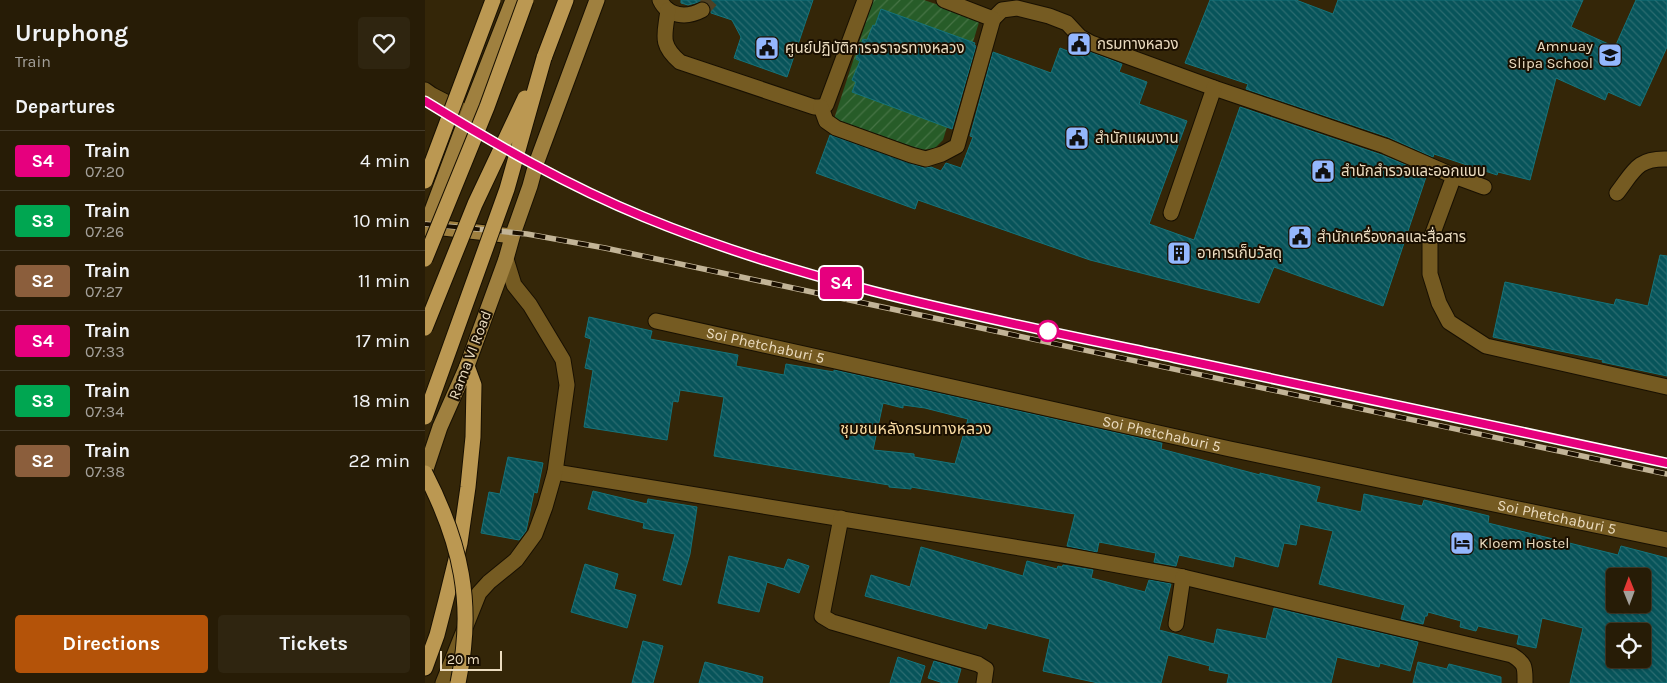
<!DOCTYPE html>
<meta charset="utf-8">
<style>
:root{--surface:#271c06;--page:#2f2510;--text:#f1f3f6;--muted:#a4a19b;--line:#433a28;--accent:#b45309}
body{margin:0;font-family:Karla,"Noto Sans Thai",sans-serif;background:var(--page);color:var(--text);height:100vh;display:flex;flex-direction:column;font-size:19px;white-space:nowrap}
*{box-sizing:border-box;margin:0}
p{font-size:16px;color:var(--muted)}
.icon{flex:none;width:28px;height:28px;fill:none;stroke:currentColor;stroke-width:2;stroke-linecap:round;stroke-linejoin:round}
.map{position:relative;flex:1;overflow:hidden}
.panel{display:flex;flex-direction:column;background:var(--surface);width:425px}
.panel>*{flex:none}
.badge{padding:0 10px;border-radius:4px;font-size:18px;line-height:32px}
.needle{width:32px;rotate:359deg}
.controls{position:absolute;left:1181px;top:568px;display:grid;gap:10px}
.controls a{display:grid;place-items:center;width:45px;height:45px;border-radius:5px;background:var(--surface);box-shadow:0 1px 4px #0004,0 0 0 1px var(--line);font-size:25px}
.scale{position:absolute;left:15px;bottom:12px;width:62px;box-sizing:border-box;padding-left:5px;border:2px solid #ebdcc0;border-top:0;font-size:14px;line-height:18px;white-space:nowrap;color:#ebdcc0;-webkit-text-stroke:4px #1a0f00;paint-order:stroke}
.map>.badge{position:absolute;translate:-50% -50%;box-shadow:0 0 0 2px #fff}
h2{padding:0 15px;font-size:19px;line-height:45px}
.round{display:grid;place-items:center;flex:none;width:52px;height:52px;border-radius:5px;background:var(--page)}
.overview{display:flex;align-items:center;justify-content:space-between;height:85px;padding:0 15px}
h1{font-size:24px;font-weight:700;line-height:38px}
.primary-button{display:flex;gap:10px;margin-top:auto;padding:10px 15px}
.primary-button a{flex:1;height:58px;border-radius:5px;background:var(--accent);color:#fff;font-size:20px;font-weight:700;line-height:58px;text-align:center}
.primary-button a+a{background:var(--page);color:var(--text)}
ul{padding:0;list-style:none}
li{display:flex;align-items:center;gap:15px;height:60px;padding:0 15px;border-top:1px solid var(--line)}
li div{flex:1}
li b{display:block;font-size:19px}
li em{font-style:normal}
li .badge{min-width:55px;font-weight:700;text-align:center}
main{display:flex;flex:1;min-height:0}
.map>svg:first-child{display:block}
</style>
<main>
<section class="panel">
<div class="overview"><div><h1>Uruphong</h1><p>Train</p></div><a class="round"><svg class="icon" aria-label="heart" viewBox="0 0 24 24"><path d="M12 20l-8-8c-3-5 5-10 8-4 3-6 11-1 8 4z"/></svg></a></div>
<h2>Departures</h2>
<ul>
<li><span class="badge" style="background:#e6007e;color:#fff">S4</span><div><b>Train</b><p>07:20</p></div><em>4 min</em></li>
<li><span class="badge" style="background:#00a651;color:#fff">S3</span><div><b>Train</b><p>07:26</p></div><em>10 min</em></li>
<li><span class="badge" style="background:#8b5e3c;color:#fff">S2</span><div><b>Train</b><p>07:27</p></div><em>11 min</em></li>
<li><span class="badge" style="background:#e6007e;color:#fff">S4</span><div><b>Train</b><p>07:33</p></div><em>17 min</em></li>
<li><span class="badge" style="background:#00a651;color:#fff">S3</span><div><b>Train</b><p>07:34</p></div><em>18 min</em></li>
<li><span class="badge" style="background:#8b5e3c;color:#fff">S2</span><div><b>Train</b><p>07:38</p></div><em>22 min</em></li>
</ul>
<div class="primary-button"><a>Directions</a><a>Tickets</a></div>
</section>
<div class="map">
<svg width="1242" height="683" viewBox="0 0 1242 683">
<defs>
<pattern id="garden-furrows" width="10" height="10" patternUnits="userSpaceOnUse" patternTransform="scale(1.25)"><rect width="10" height="10" fill="#275c28"/><path d="M-1 1l2-2M0 10L10 0M9 11l2-2" fill="none" stroke="#467345"/></pattern>
<pattern id="building-back-hatch" width="6" height="6" patternUnits="userSpaceOnUse" patternTransform="scale(1.25)"><rect width="6" height="6" fill="#07545a"/><path d="M-1 5l2 2M0 0l6 6M5-1l2 2" fill="none" stroke="#2b6c70"/></pattern>
</defs>
<rect width="100%" height="100%" fill="#342608"/>
<!-- garden -->
<path fill="url(#garden-furrows)" d="M448,0H499L555,19L518,140L510,148L497,150L409,119Z"/>
<!-- building -->
<path fill="url(#building-back-hatch)" stroke="#15737a" fill-rule="evenodd" d="M256,0H388L362,77L309,58L316,37L307,20L286,13V7L282,2L278,1L263,5L256,3Z
M785,0H871L908,14L913,0H1158L1146,27L1190,47L1211,0H1242V47L1215,106L1183,92L1180,100L1131,78L1105,180L1073,172L1072,175L1009,154L1008,157L963,137L821,89L823,84L760,63Z
M456,9L550,43L549,45L551,46L527,129L427,92L431,82L427,80L435,61L431,59L438,39L442,40L448,25L450,26Z
M635,48L658,57L660,50L697,64L694,72L722,82L714,104L762,121L724,224L769,240L815,107L957,155L1002,174L958,306L849,267L834,303L665,260L493,200L490,209L391,173L405,135L499,168L506,167L516,171L521,163L536,168L548,137L545,136L568,52L626,73Z
M1235,255L1242,256V376L1177,362L1178,360L1068,337L1080,282L1189,305L1191,299L1223,306Z
M164,317L227,331L225,339L313,355L311,366L359,375L361,364L409,372V370L737,443L736,449L835,475V473L895,487L891,502L936,512L939,494L997,506L999,500L1064,516L1063,523L1193,555L1196,546L1242,558V683H1145L1158,628L1117,618L1111,648L1092,644L1094,635L1053,626L1051,631L1035,627L1036,621L1003,612L1002,616H1000L998,624L976,619L980,605L894,584L908,531L875,524L871,545L859,543L853,567L810,556L808,567L754,555L751,566L729,562L731,553L674,542L672,552L642,546L650,514L486,487V489L464,487V485L289,456L299,397L255,390L253,402L248,401L242,440L159,427L168,370L160,368L166,339L160,337ZM458,403L478,408V405L500,408L543,419L530,464L489,457V454L448,450ZM1190,576H1218V604H1190ZM1190,631H1218V659H1190Z
M83,457L118,463L112,493L109,492L101,531L94,540L56,533L64,492L75,494Z
M168,491L222,504L223,499L272,507L265,554L256,585L238,580L250,534L218,528L219,523L163,509Z
M496,547L598,576L602,561L632,569L633,566L637,567L638,565L668,570L666,578L720,592L724,580L746,584L734,630L789,644L792,629L841,639L849,608L993,642L985,671L955,663L954,667L912,657L906,683H802L804,674L784,670L785,666L743,655L736,683H673L618,671L625,639L563,623L561,629L440,596L446,575L485,587Z
M304,556L359,569L363,559L384,566L374,593L342,582L334,612L293,603Z
M160,564L193,574L189,589L211,595L202,628L146,612Z
M218,641L238,646L228,683H207Z
M473,657L500,666L495,683H465Z
M509,661L536,669L532,683H518L503,678Z
M280,662L338,677L337,683H274Z
M993,662L1022,669L1024,664L1076,677V683H988Z"/>
<g fill="none" stroke-linecap="round" stroke-linejoin="round">
<!-- minor-tunnel -->
<path stroke="#4f4124" stroke-width="15" stroke-dasharray="15 8" stroke-linecap="butt" d="M277,10L286,0"/>
<!-- minor casing -->
<g stroke="#181002" stroke-width="17">
<g id="minor">
<path d="M235,0C243,17 262,18 277,10"/>
<path d="M243,10C240,35 234,44 255,62L389,107H396L401,105L440,0"/>
<path d="M568,19L577,10L592,8L624,16L642,23L655,37L666,43L789,88L960,146L1029,176L1059,187"/>
<path d="M0,90L7,95L40,112"/>
<path d="M396,107L401,121L411,128L486,155L501,159L517,154L532,146L568,19L519,0"/>
<path d="M1029,176L1005,241V274L1014,303L1024,322L1061,346L1242,387"/>
<path d="M1192,193C1209,171 1212,158 1242,159"/>
<path d="M746,213L789,88"/>
<path id="s1" d="M231,321L805,449L1242,540"/>
<path d="M130,472L644,556L758,577L1087,655C1101,664 1100,667 1100,683"/>
<path d="M416,518L397,616L407,622L553,664L561,669L559,683"/>
<path d="M751,624L758,577"/>
<path d="M18,683L54,593L64,582L91,560L110,534L120,507L130,472L142,385L138,360L105,305L89,285L81,259"/>
</g>
</g>
<!-- major casing -->
<g stroke="#181002" stroke-width="17">
<path id="major" d="M1,226L87,236
M0,229L39,125L88,0
M0,472L15,427L42,366L81,259L88,234L105,186L111,164L172,0"/>
</g>
<!-- highway casing -->
<g stroke="#181002" stroke-width="17">
<path id="highway" d="M119,58L141,0
M0,668L12,635L21,600L35,543L43,487L48,437L49,385L42,366"/>
</g>
<!-- minor -->
<use href="#minor" stroke="#755b22" stroke-width="15"/>
<!-- major -->
<use href="#major" stroke="#9f803f" stroke-width="15"/>
<!-- highway -->
<use href="#highway" stroke="#bb9852" stroke-width="15"/>
<!-- rail casing -->
<g stroke="#c2b497" stroke-width="5.5">
<path id="rail" d="M0,101C70,144 143,186 219,217C387,286 567,319 743,357C909,392 1076,428 1242,463
M0,224L102,234L180,248L1242,474"/>
</g>
<!-- rail -->
<use href="#rail" stroke="#1a0f00" stroke-width="4" stroke-dasharray="11" stroke-linecap="butt"/>
<!-- highway-bridge casing -->
<g stroke="#181002" stroke-width="17" stroke-linecap="butt">
<path id="highway-bridge" d="M0,181L68,0
M0,259L62,107L101,0
M0,328L50,204L100,98
M0,417L82,189L119,58
M0,473C36,543 50,604 33,683"/>
</g>
<!-- highway-bridge -->
<use href="#highway-bridge" stroke="#bb9852" stroke-width="15"/>
</g>
<g fill="none" stroke-linecap="round" stroke-linejoin="round">
<!-- line casing -->
<g stroke="#fff" stroke-width="11">
<path id="line" d="M0,101C70,144 143,186 219,217C389,287 571,320 750,358C914,393 1078,428 1242,463"/>
</g>
<!-- line -->
<use href="#line" stroke="#e6007e" stroke-width="8"/>
</g>
<!-- icons -->
<defs>
<g id="civic-square" transform="scale(1.25)"><rect x="-9" y="-9" width="18" height="18" rx="4" fill="#94b7fd" stroke="#1a0f00"/><path d="M-.6-6.5H3V-4.5H.6V-3L4-1V1h2V6H-6V1h2V-1L-.6-3ZM-1.2 2.5V6h2.4V2.5Z" fill="#111"/></g>
<g id="school-square" transform="scale(1.25)"><rect x="-9" y="-9" width="18" height="18" rx="4" fill="#94b7fd" stroke="#1a0f00"/><path d="M0-5L7-2L0 1L-7-2ZM-4 1L0 2.5L4 1V4Q0 6-4 4Z" fill="#111"/></g>
<g id="building-square" transform="scale(1.25)"><rect x="-9" y="-9" width="18" height="18" rx="4" fill="#94b7fd" stroke="#1a0f00"/><path d="M-4-6H4V6H1V3H-1V6H-4ZM-2.5-4.3h1.7v1.8h-1.7ZM.8-4.3h1.7v1.8H.8ZM-2.5-1h1.7V.8h-1.7ZM.8-1h1.7V.8H.8Z" fill="#111"/></g>
<g id="hotel-square" transform="scale(1.25)"><rect x="-9" y="-9" width="18" height="18" rx="4" fill="#94b7fd" stroke="#1a0f00"/><path d="M-6-4.5h1.5V1H6V5H4.5V3h-9V5H-6ZM-4 0a1.8 1.8 0 1 1 3.6 0ZM.5 0V-2.5h3Q6-2.5 6 0Z" fill="#111"/></g>
</defs>
<g fill-rule="evenodd">
<use href="#civic-square" x="654" y="44"/>
<use href="#civic-square" x="342" y="48"/>
<use href="#school-square" x="1185" y="55"/>
<use href="#civic-square" x="652" y="138"/>
<use href="#civic-square" x="898" y="171"/>
<use href="#civic-square" x="875" y="237"/>
<use href="#building-square" x="754" y="253"/>
<use href="#hotel-square" x="1037" y="543"/>
</g>
<!-- markers -->
<circle fill="#fff" stroke="#e6007e" stroke-width="2.5" cx="623" cy="331" r="10"/>
<g text-anchor="middle" stroke-width="4" stroke-linejoin="round" paint-order="stroke">
<!-- poi labels -->
<g font-size="15" fill="#ebdcc0" stroke="#1a0f00" text-anchor="start">
<text x="672" y="49">กรมทางหลวง</text>
<text x="1168" y="51" text-anchor="end">Amnuay<tspan x="1168" dy="17">Slipa School</tspan></text>
<text x="360" y="53">ศูนย์ปฏิบัติการจราจรทางหลวง</text>
<text x="670" y="143">สำนักแผนงาน</text>
<text x="916" y="176">สำนักสำรวจและออกแบบ</text>
<text x="892" y="242">สำนักเครื่องกลและสื่อสาร</text>
<text x="772" y="258">อาคารเก็บวัสดุ</text>
<text x="1054" y="548">Kloem Hostel</text>
</g>
<!-- street labels -->
<g font-size="15" fill="#ebdcc0" stroke="#1a0f00">
<text dy="5" stroke="none"><textPath href="#s1" startOffset="112">Soi Phetchaburi 5</textPath></text>
<text transform="translate(45 355) rotate(-69)" y="5">Rama VI Road</text>
<text dy="5" stroke="none"><textPath href="#s1" startOffset="518">Soi Phetchaburi 5</textPath></text>
<text dy="5" stroke="none"><textPath href="#s1" startOffset="922">Soi Phetchaburi 5</textPath></text>
</g>
<!-- neighbourhood labels -->
<g font-size="16" fill="#fbdda3" stroke="#1a0f00">
<text x="491" y="434">ชุมชนหลังกรมทางหลวง</text>
</g>
</g>
</svg>
<div class="controls">
<a><svg class="needle" viewBox="-14 -14 28 28"><path d="M0-13l5 13h-10z" fill="#e53935"/><path d="M0 13l5-13h-10z" fill="#a4a19b"/></svg></a>
<a><svg class="icon" aria-label="locate" viewBox="0 0 24 24"><circle cx="12" cy="12" r="6"/><path d="M12 2v4M12 18v4M2 12h4M18 12h4"/></svg></a>
</div>
<div class="scale">20 m</div>
<b class="badge" style="left:416px;top:283px;background:#e6007e;color:#fff">S4</b>
</div>
</main>
